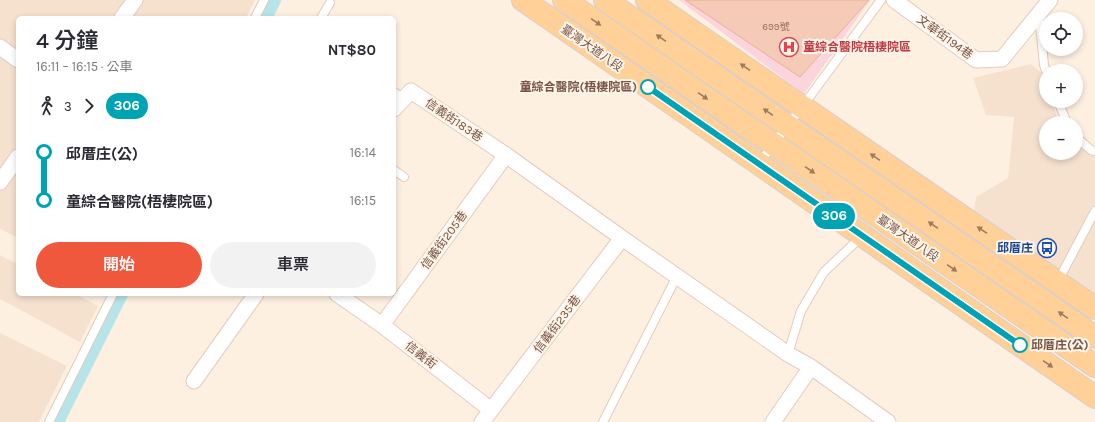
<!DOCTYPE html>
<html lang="zh-TW">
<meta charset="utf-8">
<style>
:root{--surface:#fff;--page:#f2f2f3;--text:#2b2b33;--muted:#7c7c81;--accent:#f0583e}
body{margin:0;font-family:Karla,"Noto Sans TC",sans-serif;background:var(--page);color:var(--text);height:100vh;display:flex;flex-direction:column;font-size:15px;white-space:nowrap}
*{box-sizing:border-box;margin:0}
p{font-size:13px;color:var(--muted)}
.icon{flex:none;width:22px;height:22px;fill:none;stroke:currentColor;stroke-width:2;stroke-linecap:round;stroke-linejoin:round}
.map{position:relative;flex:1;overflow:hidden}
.side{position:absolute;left:16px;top:16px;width:380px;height:280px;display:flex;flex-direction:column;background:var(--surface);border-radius:6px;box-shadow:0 2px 6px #0003}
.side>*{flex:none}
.badge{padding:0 8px;border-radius:13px;font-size:14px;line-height:26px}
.fabs{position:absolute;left:1039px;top:12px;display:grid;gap:8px}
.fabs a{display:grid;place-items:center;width:44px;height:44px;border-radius:50%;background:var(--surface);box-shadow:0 2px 6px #0003;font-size:20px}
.map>.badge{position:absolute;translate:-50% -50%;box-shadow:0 0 0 2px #fff}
.legs{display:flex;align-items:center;gap:6px;height:44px;padding:0 20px;font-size:13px}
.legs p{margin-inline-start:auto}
.head{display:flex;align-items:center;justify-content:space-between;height:68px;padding:0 20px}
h1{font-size:22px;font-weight:600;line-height:30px}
.action{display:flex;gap:8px;margin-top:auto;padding:8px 20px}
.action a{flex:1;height:46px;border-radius:24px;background:var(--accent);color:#fff;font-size:16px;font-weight:600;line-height:46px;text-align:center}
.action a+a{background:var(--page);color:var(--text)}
ul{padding:0 20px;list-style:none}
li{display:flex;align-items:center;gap:14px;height:48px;font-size:15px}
li i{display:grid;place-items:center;width:6px;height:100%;margin:0 5px;background:currentColor}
li i::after{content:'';width:10px;height:10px;margin:-5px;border:3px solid;border-radius:50%;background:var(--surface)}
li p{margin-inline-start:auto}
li:first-child i{background:linear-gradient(#0000 50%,currentColor 0)}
li:last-child i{background:linear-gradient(currentColor 50%,#0000 0)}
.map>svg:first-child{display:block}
</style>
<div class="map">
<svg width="1095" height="422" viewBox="0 0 1095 422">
<rect width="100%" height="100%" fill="#fef0e1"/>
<!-- residential -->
<path fill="#f6e1cf" d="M0,0H255L246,18H18V238L0,229Z
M1031,64L1044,75L1046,83V101H1052L1059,123H1046V153H1076V146L1095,154V294L974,211L976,197L1008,178L1014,117L986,115L973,78Z
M0,255L18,264V294H75L98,306L80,342L0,299Z
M0,333L67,366L39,422H0Z"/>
<!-- medical -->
<path fill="#fcd4dc" d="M679,0H870L804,94Z"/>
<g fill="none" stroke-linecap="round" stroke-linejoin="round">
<!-- canal -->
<path stroke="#b5e5e8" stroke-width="14" d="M265,18L274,0
M57,422L121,294"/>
</g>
<!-- building -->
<path fill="#f5cbb7" stroke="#e8af97" d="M685,0H869L800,77Z"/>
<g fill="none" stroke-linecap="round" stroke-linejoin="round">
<!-- service casing -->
<g stroke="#e2ccbd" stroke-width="10">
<path id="service" d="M1039,15L1044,65L1046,71
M255,18L264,0
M321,18L330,3
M394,92L403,98
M1058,101L1067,123
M1076,137L1091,150L1095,151
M759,163L802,107L881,0
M394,170L404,177
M1058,281L1095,211
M788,354L801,311L824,272L862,236
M49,422L113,294
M603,422L677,276"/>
</g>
<!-- minor casing -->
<g stroke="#e2ccbd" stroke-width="17">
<path id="minor" d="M894,0L976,60L1002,59L1050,0
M122,18L135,0
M0,47L18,60
M394,109L411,91L506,155L622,238L788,354L811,367L888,422
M0,182L18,157
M337,294L382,325L491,410
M382,325L506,155
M194,381L256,294
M482,422L622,238
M773,422L811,367"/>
</g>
<!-- primary casing -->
<g stroke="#d9cfcb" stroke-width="24">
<path id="primary" d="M523,0L1095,397
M564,0L1095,366
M605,0L1095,337
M647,0L1095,308"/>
</g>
<!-- service -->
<use href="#service" stroke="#fff" stroke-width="8"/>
<!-- minor -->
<use href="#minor" stroke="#fff" stroke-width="15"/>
<!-- primary -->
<use href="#primary" stroke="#ffd097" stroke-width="22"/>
</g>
<!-- one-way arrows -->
<defs><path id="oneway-solid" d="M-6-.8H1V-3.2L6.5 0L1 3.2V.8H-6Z"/></defs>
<g fill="#a0795e">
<use href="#oneway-solid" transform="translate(596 22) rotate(35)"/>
<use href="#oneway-solid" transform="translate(661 38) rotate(-145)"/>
<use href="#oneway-solid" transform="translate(745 67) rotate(-146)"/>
<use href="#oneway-solid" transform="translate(703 96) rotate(35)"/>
<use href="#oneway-solid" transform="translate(768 112) rotate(-145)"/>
<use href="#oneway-solid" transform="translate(875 157) rotate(-146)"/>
<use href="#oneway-solid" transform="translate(810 170) rotate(35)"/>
<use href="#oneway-solid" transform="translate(933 225) rotate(-145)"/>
<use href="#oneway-solid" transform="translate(982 230) rotate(-146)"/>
<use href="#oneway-solid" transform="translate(952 268) rotate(35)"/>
<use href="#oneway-solid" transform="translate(1063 315) rotate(-145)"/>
<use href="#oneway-solid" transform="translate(1048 364) rotate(35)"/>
</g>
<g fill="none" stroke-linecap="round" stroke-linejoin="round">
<!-- line-1 casing -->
<g stroke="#fff" stroke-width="9">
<path id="line-1" d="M648,87L1020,345"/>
</g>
<!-- line-1 -->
<use href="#line-1" stroke="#00a3b4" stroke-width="6"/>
</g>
<!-- icons -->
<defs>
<g id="hospital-ring" transform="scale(1)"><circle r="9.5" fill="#fff5e9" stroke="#e0444e" stroke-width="1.5"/><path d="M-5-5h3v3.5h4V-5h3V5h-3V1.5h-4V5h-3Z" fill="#e0444e"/></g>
<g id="bus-ring" transform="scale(1)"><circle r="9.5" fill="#fff5e9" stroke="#1a4fb4" stroke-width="1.5"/><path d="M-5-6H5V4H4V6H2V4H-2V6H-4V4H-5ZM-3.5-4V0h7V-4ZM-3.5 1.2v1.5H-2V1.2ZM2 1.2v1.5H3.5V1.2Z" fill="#1a4fb4"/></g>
</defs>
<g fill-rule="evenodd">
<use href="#hospital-ring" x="789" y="47"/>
<use href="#bus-ring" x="1047" y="248"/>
</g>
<!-- markers -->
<g fill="#fff" stroke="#00a3b4" stroke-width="2">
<circle cx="648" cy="87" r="7"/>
<circle cx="1020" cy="345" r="7"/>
</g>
<g text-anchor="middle" stroke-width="4" stroke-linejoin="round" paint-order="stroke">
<!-- number labels -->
<g font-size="10" fill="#967262">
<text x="776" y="30">699號</text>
</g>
<!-- street labels -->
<g font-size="12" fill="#775446" stroke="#fff5e9">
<text transform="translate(945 37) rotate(36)" y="4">文華街194巷</text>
<text transform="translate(592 48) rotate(35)" y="4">臺灣大道八段</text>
<text transform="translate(454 120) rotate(34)" y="4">信義街183巷</text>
<text transform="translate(908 238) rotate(35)" y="4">臺灣大道八段</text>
<text transform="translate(444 240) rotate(-54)" y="4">信義街205巷</text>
<text transform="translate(557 324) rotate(-53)" y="4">信義街235巷</text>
<text transform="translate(421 355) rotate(38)" y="4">信義街</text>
</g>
<!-- health labels -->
<g font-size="12" font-weight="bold" fill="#be3a42" stroke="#fff5e9" text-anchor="start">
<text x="803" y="51">童綜合醫院梧棲院區</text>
</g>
<!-- stop labels -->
<g font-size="12" font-weight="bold" fill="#775446" stroke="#fff5e9" text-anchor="end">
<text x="637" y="91">童綜合醫院(梧棲院區)</text>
<text x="1031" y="349" text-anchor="start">邱厝庄(公)</text>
</g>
<!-- transit labels -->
<g font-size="12" font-weight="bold" fill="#164399" stroke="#fff5e9" text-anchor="end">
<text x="1033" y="252">邱厝庄</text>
</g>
</g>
</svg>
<div class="fabs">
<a><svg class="icon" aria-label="locate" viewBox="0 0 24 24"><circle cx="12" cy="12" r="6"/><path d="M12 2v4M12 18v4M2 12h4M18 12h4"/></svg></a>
<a>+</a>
<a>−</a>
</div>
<b class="badge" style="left:834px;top:216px;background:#00a3b4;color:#fff">306</b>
<section class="side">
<div class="head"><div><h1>4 分鐘</h1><p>16:11 – 16:15 · 公車</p></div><b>NT$80</b></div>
<div class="legs"><svg class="icon" aria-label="walk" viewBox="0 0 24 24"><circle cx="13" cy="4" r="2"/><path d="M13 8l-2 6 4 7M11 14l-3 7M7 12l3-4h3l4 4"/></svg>3<svg class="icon" aria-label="forward" viewBox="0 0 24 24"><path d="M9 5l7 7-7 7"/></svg><b class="badge" style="background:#00a3b4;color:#fff">306</b></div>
<ul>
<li><i style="color:#00a3b4"></i><b>邱厝庄(公)</b><p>16:14</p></li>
<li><i style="color:#00a3b4"></i><b>童綜合醫院(梧棲院區)</b><p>16:15</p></li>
</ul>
<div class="action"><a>開始</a><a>車票</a></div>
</section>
</div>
